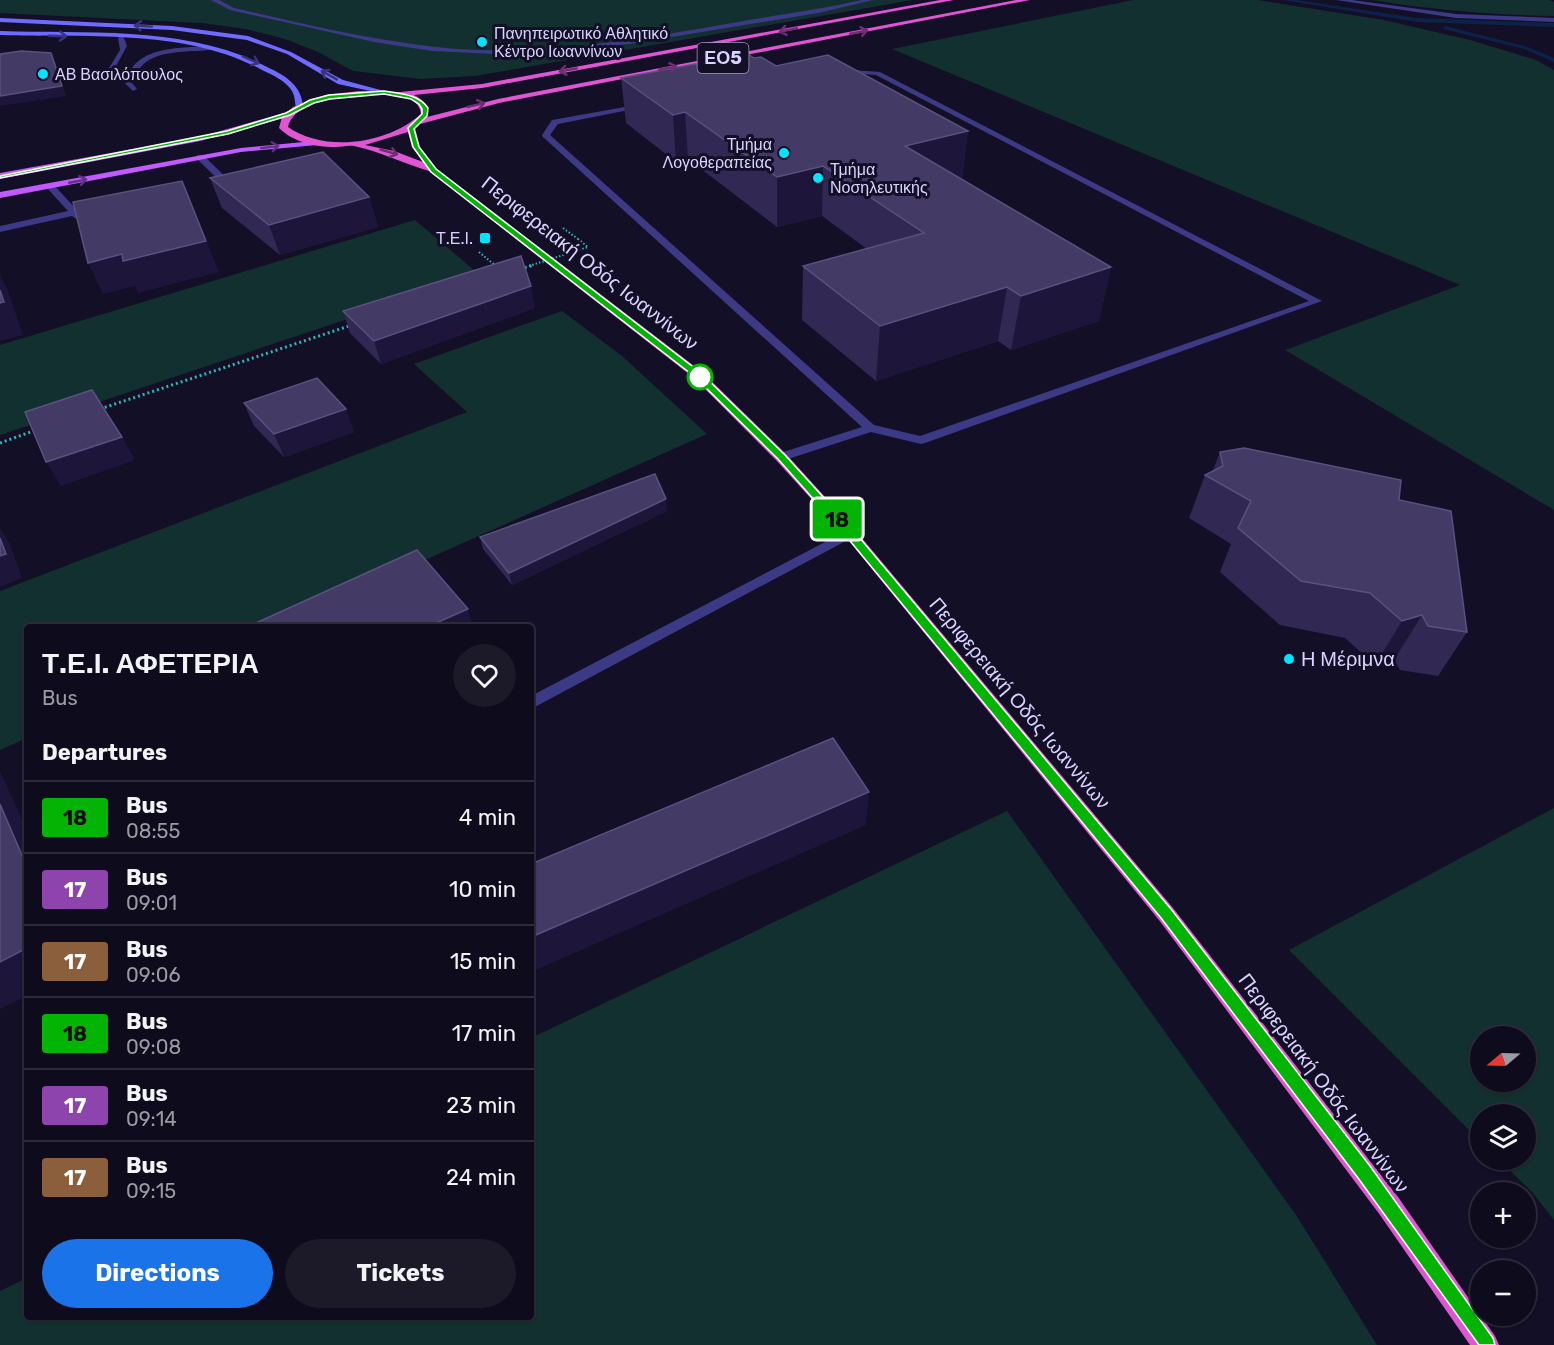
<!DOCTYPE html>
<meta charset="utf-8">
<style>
:root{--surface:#0e0b1c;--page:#1c1929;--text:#f1f3f6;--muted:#9b9ba3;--line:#2e2b3b;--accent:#1a73e8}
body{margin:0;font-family:Rubik,sans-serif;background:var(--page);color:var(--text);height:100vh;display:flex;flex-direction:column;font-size:22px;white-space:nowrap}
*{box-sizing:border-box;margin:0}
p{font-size:20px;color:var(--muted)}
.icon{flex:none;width:33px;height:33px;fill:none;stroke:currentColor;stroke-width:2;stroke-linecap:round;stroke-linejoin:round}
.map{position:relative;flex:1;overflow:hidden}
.side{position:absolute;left:24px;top:624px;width:510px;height:696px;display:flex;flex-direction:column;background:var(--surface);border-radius:6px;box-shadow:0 2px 4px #0004,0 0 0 2px var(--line)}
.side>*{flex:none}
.badge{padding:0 12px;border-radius:4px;font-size:21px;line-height:39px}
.needle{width:39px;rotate:251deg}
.fabs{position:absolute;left:1470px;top:1026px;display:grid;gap:12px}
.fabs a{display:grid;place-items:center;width:66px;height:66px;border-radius:50%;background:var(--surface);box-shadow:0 2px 4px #0004,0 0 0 2px var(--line);font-size:30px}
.map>.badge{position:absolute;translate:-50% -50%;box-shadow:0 0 0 3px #fff}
h2{padding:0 18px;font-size:22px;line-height:54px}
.round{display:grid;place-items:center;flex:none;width:63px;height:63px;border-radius:32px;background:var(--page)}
.overview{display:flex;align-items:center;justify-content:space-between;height:102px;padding:0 18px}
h1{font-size:28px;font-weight:700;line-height:45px}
.button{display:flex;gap:12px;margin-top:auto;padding:12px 18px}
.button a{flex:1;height:69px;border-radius:36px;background:var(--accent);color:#fff;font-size:24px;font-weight:700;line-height:69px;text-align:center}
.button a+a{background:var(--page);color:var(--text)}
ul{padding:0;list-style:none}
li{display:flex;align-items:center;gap:18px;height:72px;padding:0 18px;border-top:2px solid var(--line)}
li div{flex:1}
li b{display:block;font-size:22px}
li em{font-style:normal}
li .badge{min-width:66px;font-weight:700;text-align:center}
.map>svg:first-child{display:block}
</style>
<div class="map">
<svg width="1554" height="1345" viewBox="0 0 1554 1345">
<rect width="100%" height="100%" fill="#130f26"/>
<!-- green -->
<path fill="#12302f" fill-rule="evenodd" d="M0,0H913L475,76L421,79L353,71L318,52L285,39L246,29L202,23L0,13Z
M1133,0H1257L1384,20L1470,40L1536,60L1554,70V510L1285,350L1460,285L892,49Z
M1372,0H1549L1554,2V16C1492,15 1433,10 1372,0Z
M415,220L480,275L0,435V345Z
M562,311L622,356L707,434L275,627H27V738L0,750V591L467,412L414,364Z
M1554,808V1220L1532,1192L1499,1160H1526V1114H1480V1141L1289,950ZM1480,1036H1526V1082H1480Z
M1007,811L1296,1215L1377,1345H0V1291L27,1278V1317H531V1038Z"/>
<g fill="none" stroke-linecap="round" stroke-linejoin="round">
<!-- stream -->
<path fill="#0c2248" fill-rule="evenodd" d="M1283,0H1297L1417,18L1554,23V27L1417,22Z
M1445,26L1528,47L1554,58V62L1524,49L1443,29Z"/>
<!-- path-far1 -->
<path stroke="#2fb8b0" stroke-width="2" stroke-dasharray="1.5 2" stroke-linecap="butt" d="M563,228L578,239
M479,252L496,266"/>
<!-- path -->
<path stroke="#2fb8b0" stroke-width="3" stroke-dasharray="2 3" stroke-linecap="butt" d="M494,265L496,266
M100,409L352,325
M0,443L36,430"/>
<!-- service -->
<path fill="#3d3a85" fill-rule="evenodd" d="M211,0H219L234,8C308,25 381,43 457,49C550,55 641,39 732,23C775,15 819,10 862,0H873L818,13L629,44L563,51L495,54L432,51L374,42L230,10Z
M121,36L124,38L127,46L115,68L127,79C136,45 184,48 211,46L214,48C208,51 199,51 191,51C164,53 141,55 132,83L137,89L133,91L109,68L120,50L118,38Z
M837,69L880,72L1322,301L925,443L921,444L871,432L785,460H777V454L862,427L543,137L542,135L552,120L647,103L648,105L644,107L558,124L550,135L874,425L920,436L1309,301L876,75L839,72Z
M197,155H203L236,187V191H230L197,159Z
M47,184H53L76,209L94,205L98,208L80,214L82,217L78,220L72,216L0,232V226L68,211L47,188Z
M850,529L855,530L857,533L855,536L531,709V696Z"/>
<!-- minor -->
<path fill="#3d3a85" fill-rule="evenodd" d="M1336,0H1352L1456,14L1554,18V22L1456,18Z"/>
<!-- secondary -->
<path fill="#6f6bff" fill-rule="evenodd" d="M0,18L172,26L248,36L291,52L343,80L388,92L384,94L338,84L287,54L247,40L172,30L0,22Z
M0,31C89,34 189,25 269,68C286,76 302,86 303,107L296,109C295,103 295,96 292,91C286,81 273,75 262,70C185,28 86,38 0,35Z"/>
<!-- primary -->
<path fill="#c25bff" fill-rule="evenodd" d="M288,112L292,114L291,116L200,141L0,179V173L199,137Z
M314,141H317V145L241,152L0,198V192L241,148Z"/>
<!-- trunk -->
<path fill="#e055d1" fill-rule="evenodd" d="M940,0H954L482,88L414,95C422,99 432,107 427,117L498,99L1016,0H1030L499,103L420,124L415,128L420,147L437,169L702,372L786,454L855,530L1173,908L1398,1197L1495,1336L1499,1345H1470L1380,1215L1159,920L845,536L776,460L694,378L429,171C404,164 379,151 354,146C348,145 341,147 335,147C315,147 293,142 279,128L282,117L293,107L325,95L359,91L400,92L482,84ZM384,94C399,96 419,96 421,114C388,144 325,153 288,127C297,95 356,95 384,94ZM408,132L412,147L423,162L394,151L365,145Z"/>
<!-- path-bridge-far1 -->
<path stroke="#2fb8b0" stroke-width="2" stroke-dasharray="1.5 2" stroke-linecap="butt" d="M529,266L588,247L578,239"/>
<!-- path-bridge -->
<path stroke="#2fb8b0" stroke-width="3" stroke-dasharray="2 3" stroke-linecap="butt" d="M520,269L534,265"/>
</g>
<!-- wall -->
<path fill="#312854" d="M754,58L968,131L962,179L1111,267L1099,321L1011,350L998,341L876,381L802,320L803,266L867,249L822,216L777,227L688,159L676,162L626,123L621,78Z
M210,178L369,197L378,227L280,255L222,208Z
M535,308L381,364L350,333L343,311Z
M244,403L354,432L284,457L254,426Z
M1220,452L1399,500L1467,632L1438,676L1400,670L1394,660L1375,665L1345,638L1280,625L1220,572L1231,544L1189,518L1205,475L1213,470Z
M667,511L512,585L483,549L480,537Z"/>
<!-- shaded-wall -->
<path fill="#1d163a" d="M51,53L55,62L66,96L0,106V96Z
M685,112L688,159L676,162L673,115Z
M968,131L962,179L905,146Z
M823,166L822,216L777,227V177Z
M182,181L219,272L138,293L135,286L103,294L88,263L122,254Z
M369,197L378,227L280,255L269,225Z
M1111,267L1099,321L1011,350L1021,296Z
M0,275L7,288L23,335L0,341Z
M531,286L535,308L381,364L374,341Z
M1007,287L998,341L876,381L880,326Z
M346,409L354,432L284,457L274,434Z
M122,437L135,460L61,486L46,462Z
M666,499L667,511L512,585L509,573Z
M0,528L9,542L22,578L0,587Z
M468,609L473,627H427Z
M1422,615L1394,660L1375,665L1402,621Z
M0,771L27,830V867L0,804Z
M869,792L866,825L531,972V937Z
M27,948V996L0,1009V962Z"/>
<!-- building -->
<path fill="#433a66" stroke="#5a527e" stroke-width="1.5" d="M21,51L51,53L62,86L0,96V54Z
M748,54L754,58L761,57L776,66L828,55L968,131L905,146L1111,267L1021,296L1007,287L880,326L803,266L924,233L823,166L777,177L685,112L673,115L621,78Z
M323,152L369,197L269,225L210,178Z
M182,181L206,241L123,261L122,254L88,263L73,202Z
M521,256L531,286L374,341L343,311Z
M0,290L4,302L0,303Z
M317,378L346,409L274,434L244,403Z
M92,390L122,437L46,462L25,412Z
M1244,448L1401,480L1399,500L1451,511L1467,632L1428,626L1422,615L1402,621L1370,593L1301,581L1238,528L1251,501L1205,475L1223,466L1220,452Z
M655,474L666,499L509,573L480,537Z
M0,538L6,554L0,556Z
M417,550L468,609L427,627H247Z
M833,738L869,792L531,937V864Z
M0,804L27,867V948L0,962Z"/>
<!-- one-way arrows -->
<defs><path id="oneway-shaft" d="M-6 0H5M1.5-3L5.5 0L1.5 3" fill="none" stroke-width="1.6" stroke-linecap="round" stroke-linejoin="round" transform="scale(1.5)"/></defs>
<g stroke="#38347d">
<use href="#oneway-shaft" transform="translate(143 26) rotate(-176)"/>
<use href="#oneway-shaft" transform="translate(58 36) rotate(2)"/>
<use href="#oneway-shaft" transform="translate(251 60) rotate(24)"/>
<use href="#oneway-shaft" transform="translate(329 75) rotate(-151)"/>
</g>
<g stroke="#6f2e73">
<use href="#oneway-shaft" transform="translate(788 30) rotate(169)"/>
<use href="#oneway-shaft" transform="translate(859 32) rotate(-11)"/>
<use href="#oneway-shaft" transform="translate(668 68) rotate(-11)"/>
<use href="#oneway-shaft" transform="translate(568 70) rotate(170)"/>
<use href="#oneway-shaft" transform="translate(476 105) rotate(-13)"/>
<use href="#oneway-shaft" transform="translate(389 152) rotate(16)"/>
</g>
<g stroke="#623188">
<use href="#oneway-shaft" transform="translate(270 147) rotate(-7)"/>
<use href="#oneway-shaft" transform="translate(78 181) rotate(-11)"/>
</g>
<!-- line -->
<path fill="#04b404" stroke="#fff" stroke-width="1.5" d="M384,91C401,94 418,94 428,108L427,116L414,129L419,147L436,169L701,373L785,455L854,531L1171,909L1370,1166L1493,1338L1495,1345H1479L1358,1178L1161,918L846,536L778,459L695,377L431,172L413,147L408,128L422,114V109L419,104L411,99L384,94L330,99L314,103L290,115L228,134L0,178V176L227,131L286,113L310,100L329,95Z"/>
<!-- markers -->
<g fill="#00e5ff" stroke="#130f26" stroke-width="2">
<circle cx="482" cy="42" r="6"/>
<circle cx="43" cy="74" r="6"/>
<circle cx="784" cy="153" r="6"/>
<circle cx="818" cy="178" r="6"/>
<rect x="479" y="232" width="12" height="12" rx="3"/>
<circle cx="1289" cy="659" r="6"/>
</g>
<circle fill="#fff" stroke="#04b404" stroke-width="3" cx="700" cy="377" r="12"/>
<g text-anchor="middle" stroke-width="6" stroke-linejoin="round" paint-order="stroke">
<!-- far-poi labels -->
<g font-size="16" fill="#d9d4ff" stroke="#130f26" text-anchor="start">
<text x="494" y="39">Πανηπειρωτικό Αθλητικό<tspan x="494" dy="18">Κέντρο Ιωαννίνων</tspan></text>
<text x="55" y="80">ΑΒ Βασιλόπουλος</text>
<text x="772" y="150" text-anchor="end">Τμήμα<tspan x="772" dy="18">Λογοθεραπείας</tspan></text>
<text x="830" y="175">Τμήμα<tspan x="830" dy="18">Νοσηλευτικής</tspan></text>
<text x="473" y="244" text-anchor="end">Τ.Ε.Ι.</text>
</g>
<!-- shield labels -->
<rect fill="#130f26" stroke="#9e99be" stroke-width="1.5" x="697.5" y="43" width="51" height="30" rx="4.5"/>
<g font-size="18" font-weight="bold" fill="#d9d4ff">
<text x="723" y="64">ΕΟ5</text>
</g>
<!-- street labels -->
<g font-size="20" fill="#d9d4ff" stroke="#130f26">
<text transform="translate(590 263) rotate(38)" y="7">Περιφερειακή Οδός Ιωαννίνων</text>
<text transform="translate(1020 703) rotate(50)" y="7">Περιφερειακή Οδός Ιωαννίνων</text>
<text transform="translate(1324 1083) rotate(53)" y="7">Περιφερειακή Οδός Ιωαννίνων</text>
</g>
<!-- poi labels -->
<g font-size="20" fill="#d9d4ff" stroke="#130f26" text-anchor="start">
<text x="1301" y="666">Η Μέριμνα</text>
</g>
</g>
</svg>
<div class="fabs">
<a><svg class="needle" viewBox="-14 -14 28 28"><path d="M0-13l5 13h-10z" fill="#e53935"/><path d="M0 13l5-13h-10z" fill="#9b9ba3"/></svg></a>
<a><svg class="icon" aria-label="layers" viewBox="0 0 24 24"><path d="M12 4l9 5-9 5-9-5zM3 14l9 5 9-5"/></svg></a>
<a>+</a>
<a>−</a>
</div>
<b class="badge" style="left:837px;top:519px;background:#04b404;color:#111">18</b>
<section class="side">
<div class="overview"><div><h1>Τ.Ε.Ι. ΑΦΕΤΕΡΙΑ</h1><p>Bus</p></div><a class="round"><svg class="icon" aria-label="heart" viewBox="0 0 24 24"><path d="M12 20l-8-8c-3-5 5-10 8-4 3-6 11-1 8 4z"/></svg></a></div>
<h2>Departures</h2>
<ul>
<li><span class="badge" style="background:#04b404;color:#111">18</span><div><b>Bus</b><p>08:55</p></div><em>4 min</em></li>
<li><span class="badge" style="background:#8e44ad;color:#fff">17</span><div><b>Bus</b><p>09:01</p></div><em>10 min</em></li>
<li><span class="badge" style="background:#8b5e3c;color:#fff">17</span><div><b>Bus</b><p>09:06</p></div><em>15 min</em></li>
<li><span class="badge" style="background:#04b404;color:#111">18</span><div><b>Bus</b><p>09:08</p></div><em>17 min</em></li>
<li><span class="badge" style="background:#8e44ad;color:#fff">17</span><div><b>Bus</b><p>09:14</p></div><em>23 min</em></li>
<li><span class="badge" style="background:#8b5e3c;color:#fff">17</span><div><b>Bus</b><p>09:15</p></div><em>24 min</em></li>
</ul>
<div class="button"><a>Directions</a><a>Tickets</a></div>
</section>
</div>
